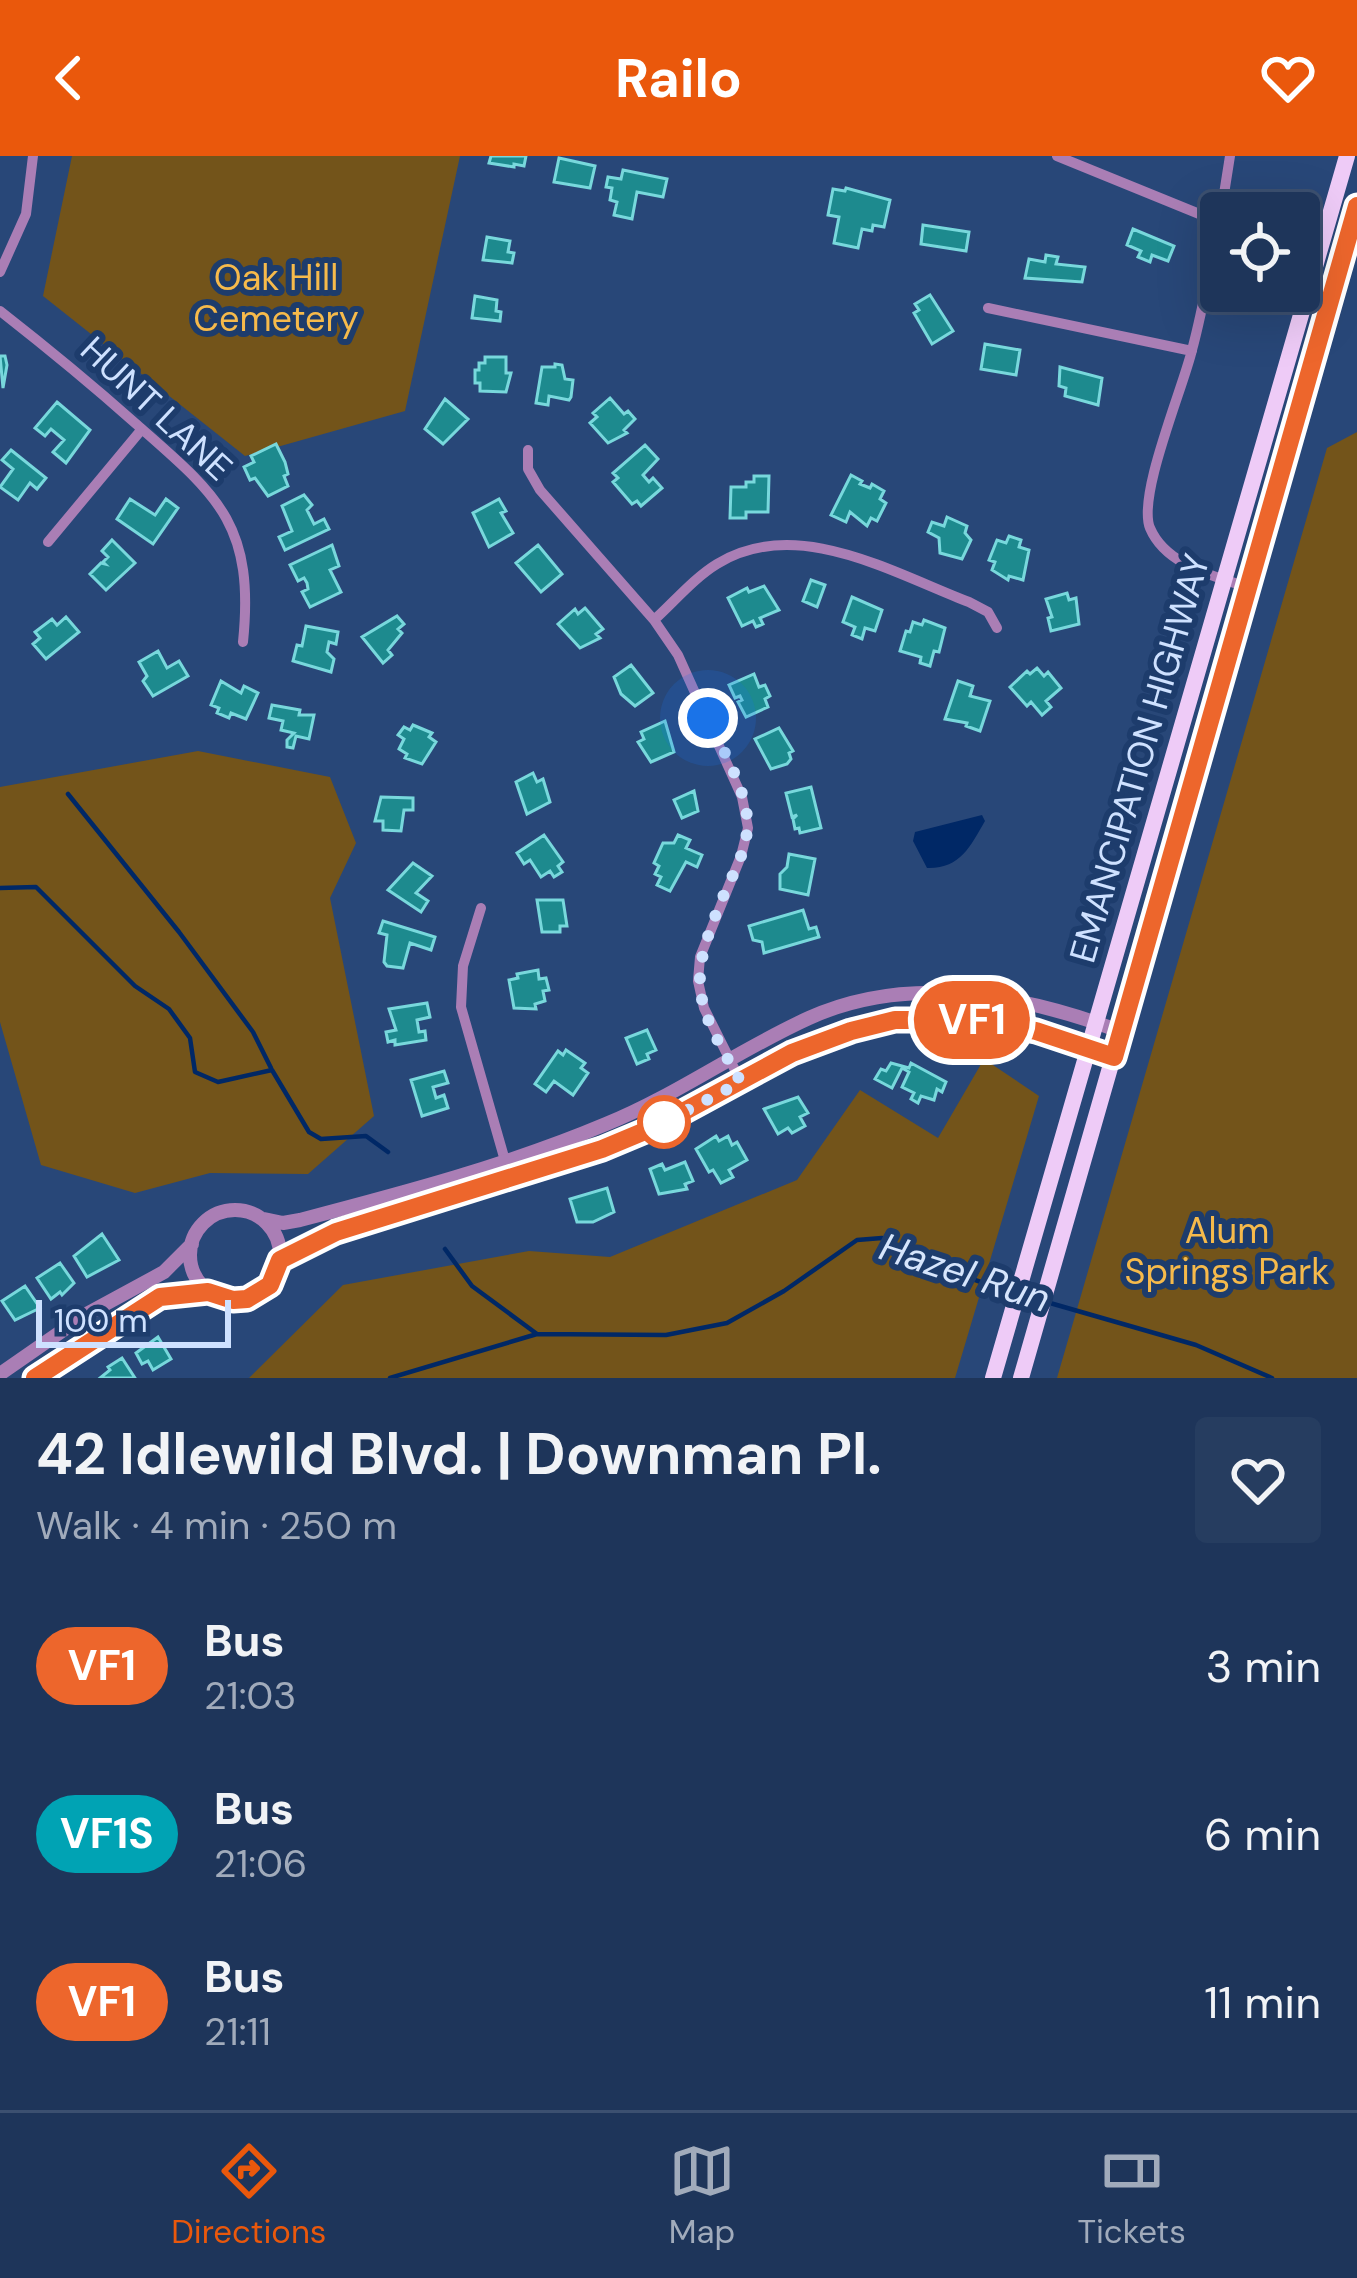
<!DOCTYPE html>
<meta charset="utf-8">
<style>
:root{--surface:#1e355a;--page:#263d60;--text:#f1f3f6;--muted:#a1abbb;--line:#3c5070;--accent:#ea580c}
body{margin:0;font-family:"DM Sans",sans-serif;background:var(--page);color:var(--text);height:100vh;display:flex;flex-direction:column;font-size:45px;white-space:nowrap}
*{box-sizing:border-box;margin:0}
p{font-size:39px;color:var(--muted)}
.icon{flex:none;width:66px;height:66px;fill:none;stroke:currentColor;stroke-width:2;stroke-linecap:round;stroke-linejoin:round}
.map{position:relative;height:1222px;overflow:hidden}
.sheet{display:flex;flex-direction:column;background:var(--surface);flex:1}
.sheet>*{flex:none}
.badge{padding:0 24px;border-radius:39px;font-size:42px;line-height:78px}
.tools{position:absolute;left:1200px;top:36px;display:grid;gap:24px}
.tools a{display:grid;place-items:center;width:120px;height:120px;border-radius:12px;background:var(--surface);box-shadow:0 12px 48px #0002,0 0 0 3px var(--line);font-size:60px}
.scale{position:absolute;left:36px;bottom:30px;width:195px;box-sizing:border-box;padding-left:12px;border:6px solid #cee1ff;border-top:0;font-size:33px;line-height:42px;white-space:nowrap;color:#cee1ff;-webkit-text-stroke:9px #1d3c6c;paint-order:stroke}
.you{position:absolute;width:60px;height:60px;margin:-30px;border:9px solid #fff;border-radius:50%;background:#1a73e8;box-shadow:0 0 0 18px #1a73e833}
.map>.badge{position:absolute;translate:-50% -50%;box-shadow:0 0 0 6px #fff}
.round{display:grid;place-items:center;flex:none;width:126px;height:126px;border-radius:12px;background:var(--page)}
.summary{display:flex;align-items:center;justify-content:space-between;height:204px;padding:0 36px}
h1{font-size:57px;font-weight:700;line-height:90px}
ul{padding:0;list-style:none}
li{display:flex;align-items:center;gap:36px;height:168px;padding:0 36px}
li div{flex:1}
li b{display:block;font-size:45px}
li em{font-style:normal}
li .badge{min-width:132px;font-weight:700;text-align:center}
header{display:flex;justify-content:space-between;align-items:center;height:156px;padding:0 36px;background:var(--accent);color:#fff;font-size:54px;font-weight:700}
.menu{display:flex;justify-content:space-around;align-items:center;height:168px;border-top:3px solid var(--line);background:var(--surface);font-size:33px;color:var(--muted)}
.menu a{display:grid;justify-items:center;gap:6px}
.menu .selected{color:var(--accent)}
.map>svg:first-child{display:block}
</style>
<header><svg class="icon" aria-label="back" viewBox="0 0 24 24"><path d="M15 5l-7 7 7 7"/></svg>Railo<svg class="icon" aria-label="heart" viewBox="0 0 24 24"><path d="M12 20l-8-8c-3-5 5-10 8-4 3-6 11-1 8 4z"/></svg></header>
<div class="map">
<svg width="1357" height="1222" viewBox="0 0 1357 1222">
<rect width="100%" height="100%" fill="#284778"/>
<!-- green -->
<path fill="#73541a" d="M72,0H460L405,255L245,300L43,140Z
M1357,276V1222H1057L1327,292Z
M198,595L330,621L356,687L330,742L374,960L308,1018L210,1017L135,1037L41,1009L0,866V631Z
M984,903L1039,940L955,1222H249L343,1129L529,1095L610,1101L797,1024L860,934L938,982Z"/>
<!-- water -->
<path fill="#002866" d="M982,659L985,665C970,691 960,713 927,712L913,685L915,676Z"/>
<g fill="none" stroke-linecap="round" stroke-linejoin="round">
<!-- stream -->
<path stroke="#002866" stroke-width="4.5" d="M68,638L179,776L253,876L271,912
M0,732L36,731L135,830L169,853L190,882L195,916L218,926L272,914L309,976L321,983L366,980L388,996
M445,1093L472,1130L537,1178
M1050,1147L1196,1189L1272,1222
M390,1222L537,1178L666,1179L727,1167L784,1135L857,1084L882,1082L914,1103L1010,1136"/>
</g>
<!-- building -->
<path fill="#1d8a8e" stroke="#78d8dc" stroke-width="3" d="M491,0H526L524,10L514,8V11L489,7Z
M559,2L595,10L590,32L554,26Z
M623,14L667,23L663,41L637,36L632,63L614,59L617,46L610,44L612,32L606,31L608,21L621,23Z
M846,32L890,44L884,71L873,69L872,75L862,73L858,92L834,87L839,61L828,59L833,33L845,35Z
M923,69L969,76L966,95L921,88Z
M1133,73L1174,90L1168,105L1152,99L1150,106L1138,101L1141,95L1127,89Z
M487,81L510,85L508,96L514,97L512,107L483,104Z
M1046,99L1058,101L1056,108L1085,111L1082,126L1025,122L1029,103L1045,106Z
M930,139L953,175L932,188L914,157L919,154L915,148Z
M475,140L497,144L496,155L501,156L500,165L472,162Z
M985,188L1020,194L1016,219L981,213Z
M0,200H5L7,209L3,232Z
M485,201H506V217H511L506,236L480,235V227H475V214H479V207H485Z
M555,208L562,209L565,223L573,224L571,241L569,244L549,240L548,249L536,247L542,211H555Z
M1060,211L1102,222L1098,249L1065,240L1066,232L1059,230Z
M610,242L624,258L628,255L635,263L624,274L627,277L608,287L590,267L597,261L593,257Z
M445,243L468,263L443,288L425,273Z
M57,246L90,274L66,307L53,296L64,284L51,273L45,280L35,272Z
M276,288L285,306L288,318L284,320L288,330L268,340L255,322L250,324L244,311L254,306L251,300Z
M645,289L658,303L643,319L649,326L653,322L662,332L641,350L637,345L632,348L613,326L618,322L613,317Z
M11,294L46,322L37,333L30,327L18,344L0,331L13,313L2,304Z
M851,319L862,325L860,328L870,332L872,328L884,335L880,343L886,347L877,365L871,362L867,370L850,356L846,366L831,359Z
M754,320H769L768,356H746V362H730L731,331H746V326H754Z
M304,339L312,349L307,354L314,368L324,363L329,373L285,394L279,381L292,375L282,350Z
M130,343L155,359L166,343L178,352L153,388L117,363Z
M499,343L506,355L501,357L513,377L489,391L473,357Z
M947,361L967,370L965,377L971,384L962,403L940,397L939,382L928,376L932,366L944,370Z
M1009,380L1021,384L1019,391L1029,394L1023,424L1009,420L1008,424L992,414L995,406L989,404L997,384L1006,387Z
M112,384L135,407L106,434L90,418L101,407L105,408L103,406L108,401L102,395Z
M332,389L339,410L330,414L341,436L310,451L302,436L308,433L307,427L304,422L298,425L290,409Z
M538,389L562,418L541,436L516,407Z
M811,424L825,429L817,451L803,445Z
M764,430L779,454L760,462L763,468L756,471L753,465L742,470L728,442L747,432L749,436Z
M1067,437L1069,444L1076,442L1079,468L1051,475L1048,462L1052,461L1046,443Z
M852,441L882,454L875,475L865,472L862,483L852,479L855,471L843,466Z
M585,452L603,473L596,478L600,482L580,492L558,468L575,453L578,458Z
M397,460L404,468L398,473L402,477L388,494L392,499L383,507L362,481Z
M66,461L79,476L46,503L33,488L40,482L35,476L52,463L57,469Z
M924,464L945,472L939,496L934,495L930,510L920,507L921,501L900,495L906,475L910,476L913,466L922,469Z
M306,470L338,476L336,488L329,486L327,496L334,503L331,516L293,505L297,489L302,490Z
M158,495L167,512L179,505L188,520L153,540L143,525L147,520L139,506Z
M631,509L653,537L635,550L621,538L614,521Z
M1037,512L1044,520L1048,516L1061,532L1046,545L1051,551L1042,559L1031,546L1027,550L1010,531L1027,515L1030,518Z
M754,518L759,531L765,529L770,540L765,543L768,551L746,561L738,546L742,544L740,540L735,542L729,529Z
M221,525L241,537L244,530L258,537L246,563L231,557L229,562L217,557L219,552L211,549Z
M958,525L973,530L970,540L990,545L980,575L966,570L967,567L945,563Z
M272,549L300,554L299,559H314L309,583L296,580L293,592L287,591V584L294,577L281,574L283,565L269,562Z
M665,565L674,596L651,606L638,586L644,583L641,576Z
M413,569L432,577L429,581L436,586L422,608L405,602L407,598L399,593L404,583L398,579L404,571L410,574Z
M779,572L793,595L789,597L791,603L787,608L771,613L755,583Z
M533,617L537,626L543,623L550,646L527,658L516,626Z
M811,631L821,672L800,677L799,672L795,673L793,663L797,659L792,661L786,637Z
M694,635L698,655L682,662L674,644Z
M381,641L413,642V654H404L401,675L383,674V665H375Z
M544,679L563,706L558,710L562,716L554,721L550,715L541,721L530,704L524,708L517,697Z
M678,679L690,684L686,692L702,699L697,711L686,706L670,735L657,729L661,721L655,718L659,710L654,707L663,687H674Z
M789,698L815,703L808,739L780,733V718L787,711Z
M413,707L432,720L416,737L428,745L421,756L388,734Z
M537,744H563L567,770H560V776H542Z
M803,754L809,773L816,771L819,781L764,797L762,786L753,784L749,770Z
M383,765L435,781L431,794L410,787L403,812L387,810L384,806L387,779L379,777Z
M538,814L539,823L546,822L549,834L543,835L545,845L535,848L536,853L514,852L509,824L518,822L517,818Z
M427,847L430,861L417,864L419,876L425,875L426,884L395,889V884L388,886L386,876L396,874L389,853Z
M647,874L656,894L647,898L649,903L637,908L626,882Z
M566,894L585,907L581,912L588,917L573,939L554,925L546,936L535,928L558,895L563,899Z
M891,907L909,912L911,907L946,926L942,936L937,933L934,944L921,940L918,947L911,943L914,937L902,931L909,916L902,912L892,932L875,923L881,913L886,915Z
M444,915L448,927L433,931L436,942L444,939L448,952L422,960L411,924Z
M798,941L808,957L800,961L805,970L792,977L788,972L778,978L764,953Z
M716,980L719,985L728,980L732,989L737,986L747,1004L729,1014L733,1021L721,1027L713,1014L709,1016L696,993Z
M685,1006L693,1025L685,1028L687,1033L659,1038L650,1013L662,1008L665,1014Z
M607,1032L614,1056L593,1066H577L570,1043Z
M102,1078L119,1104L87,1121L74,1100Z
M60,1107L74,1127L62,1139L60,1136L51,1143L37,1122Z
M25,1130L40,1152L15,1164L2,1145Z
M158,1181L171,1203L153,1214L148,1205L142,1208L136,1197Z
M122,1202L135,1222H100L110,1214L108,1211Z"/>
<g fill="none" stroke-linecap="round" stroke-linejoin="round">
<!-- minor -->
<path stroke="#aa7eb5" stroke-width="10" d="M1057,0L1219,66
M1221,57L1230,0
M1221,59C1211,104 1204,150 1192,194C1183,232 1137,340 1150,372C1166,410 1215,420 1250,432
M0,116L26,58L33,0
M988,152L1192,195
M0,155C46,191 91,228 135,267C217,339 255,367 243,486
M528,294V313L540,334L654,464L678,499L742,641L748,672L741,700L700,801L698,825L704,852L741,926
M48,386L142,273
M654,464C674,446 694,422 717,408C796,359 893,417 969,446L988,456L997,472
M481,752L463,810L461,851L510,1022"/>
<!-- tertiary -->
<path stroke="#aa7eb5" stroke-width="14" d="M190 1099a45 45 0 1 1 90 0a45 45 0 1 1-90 0Z
M264,1063L283,1067L300,1064C403,1037 509,1009 606,968C677,939 740,893 809,862C909,817 1024,839 1122,876
M281,1104C381,1052 493,1032 600,993C648,976 694,951 740,927C758,917 776,904 796,896C909,847 1002,859 1114,901
M0,1218L85,1159L164,1116L192,1088
M35,1222L160,1141L208,1136"/>
<!-- primary -->
<path stroke="#eecbf7" stroke-width="16" d="M993,1222L1347,0
M1021,1222L1357,51"/>
</g>
<g fill="none" stroke-linecap="round" stroke-linejoin="round">
<!-- line casing -->
<g stroke="#fff" stroke-width="27">
<path id="line" d="M35,1222L160,1141L208,1136L233,1144L247,1143L270,1129L280,1104L336,1076L602,993L657,970L792,897L851,875L895,864H982L1036,875L1114,901L1357,50"/>
</g>
<!-- line -->
<use href="#line" stroke="#ed662c" stroke-width="18"/>
<!-- walk -->
<path stroke="#cee1ff" stroke-width="12" stroke-dasharray="0 21.6" d="M664,966L657,970L741,926C692,842 687,826 725,736C734,717 745,696 747,675C751,639 722,594 708,562"/>
</g>
<!-- markers -->
<circle fill="#fff" stroke="#ed662c" stroke-width="6" cx="664" cy="966" r="24"/>
<g text-anchor="middle" stroke-width="12" stroke-linejoin="round" paint-order="stroke">
<!-- park labels -->
<g font-size="36" fill="#f6ba4b" stroke="#1d3c6c">
<text x="276" y="134">Oak Hill<tspan x="276" dy="41">Cemetery</tspan></text>
<text x="1227" y="1087">Alum<tspan x="1227" dy="41">Springs Park</tspan></text>
</g>
<!-- street labels -->
<g font-size="36" fill="#cee1ff" stroke="#1d3c6c">
<text transform="translate(157 252) rotate(43)" y="13">HUNT LANE</text>
<text transform="translate(1139 602) rotate(-74)" y="13">EMANCIPATION HIGHWAY</text>
</g>
<!-- water labels -->
<g font-size="39" font-style="italic" fill="#d6e5fc" stroke="#1d3c6c">
<text transform="translate(965 1116) rotate(18)" y="14">Hazel Run</text>
</g>
</g>
</svg>
<div class="tools">
<a><svg class="icon" aria-label="locate" viewBox="0 0 24 24"><circle cx="12" cy="12" r="6"/><path d="M12 2v4M12 18v4M2 12h4M18 12h4"/></svg></a>
</div>
<div class="scale">100 m</div>
<div class="you" style="left:708px;top:562px"></div>
<b class="badge" style="left:972px;top:864px;background:#ed662c;color:#fff">VF1</b>
</div>
<section class="sheet">
<div class="summary"><div><h1>42 Idlewild Blvd. | Downman Pl.</h1><p>Walk · 4 min · 250 m</p></div><a class="round"><svg class="icon" aria-label="heart" viewBox="0 0 24 24"><path d="M12 20l-8-8c-3-5 5-10 8-4 3-6 11-1 8 4z"/></svg></a></div>
<ul>
<li><span class="badge" style="background:#ed662c;color:#fff">VF1</span><div><b>Bus</b><p>21:03</p></div><em>3 min</em></li>
<li><span class="badge" style="background:#00a3b4;color:#fff">VF1S</span><div><b>Bus</b><p>21:06</p></div><em>6 min</em></li>
<li><span class="badge" style="background:#ed662c;color:#fff">VF1</span><div><b>Bus</b><p>21:11</p></div><em>11 min</em></li>
</ul>
</section>
<nav class="menu">
<a class="selected"><svg class="icon" aria-label="directions" viewBox="0 0 24 24"><path d="M12 3l9 9-9 9-9-9zM9 14v-3h6M13 9l2 2-2 2"/></svg>Directions</a>
<a><svg class="icon" aria-label="map" viewBox="0 0 24 24"><path d="M3 6l6-2 6 2 6-2v14l-6 2-6-2-6 2zM9 4v14M15 6v14"/></svg>Map</a>
<a><svg class="icon" aria-label="tickets" viewBox="0 0 24 24"><path d="M3 7h18v10H3zM15 7v10"/></svg>Tickets</a>
</nav>
